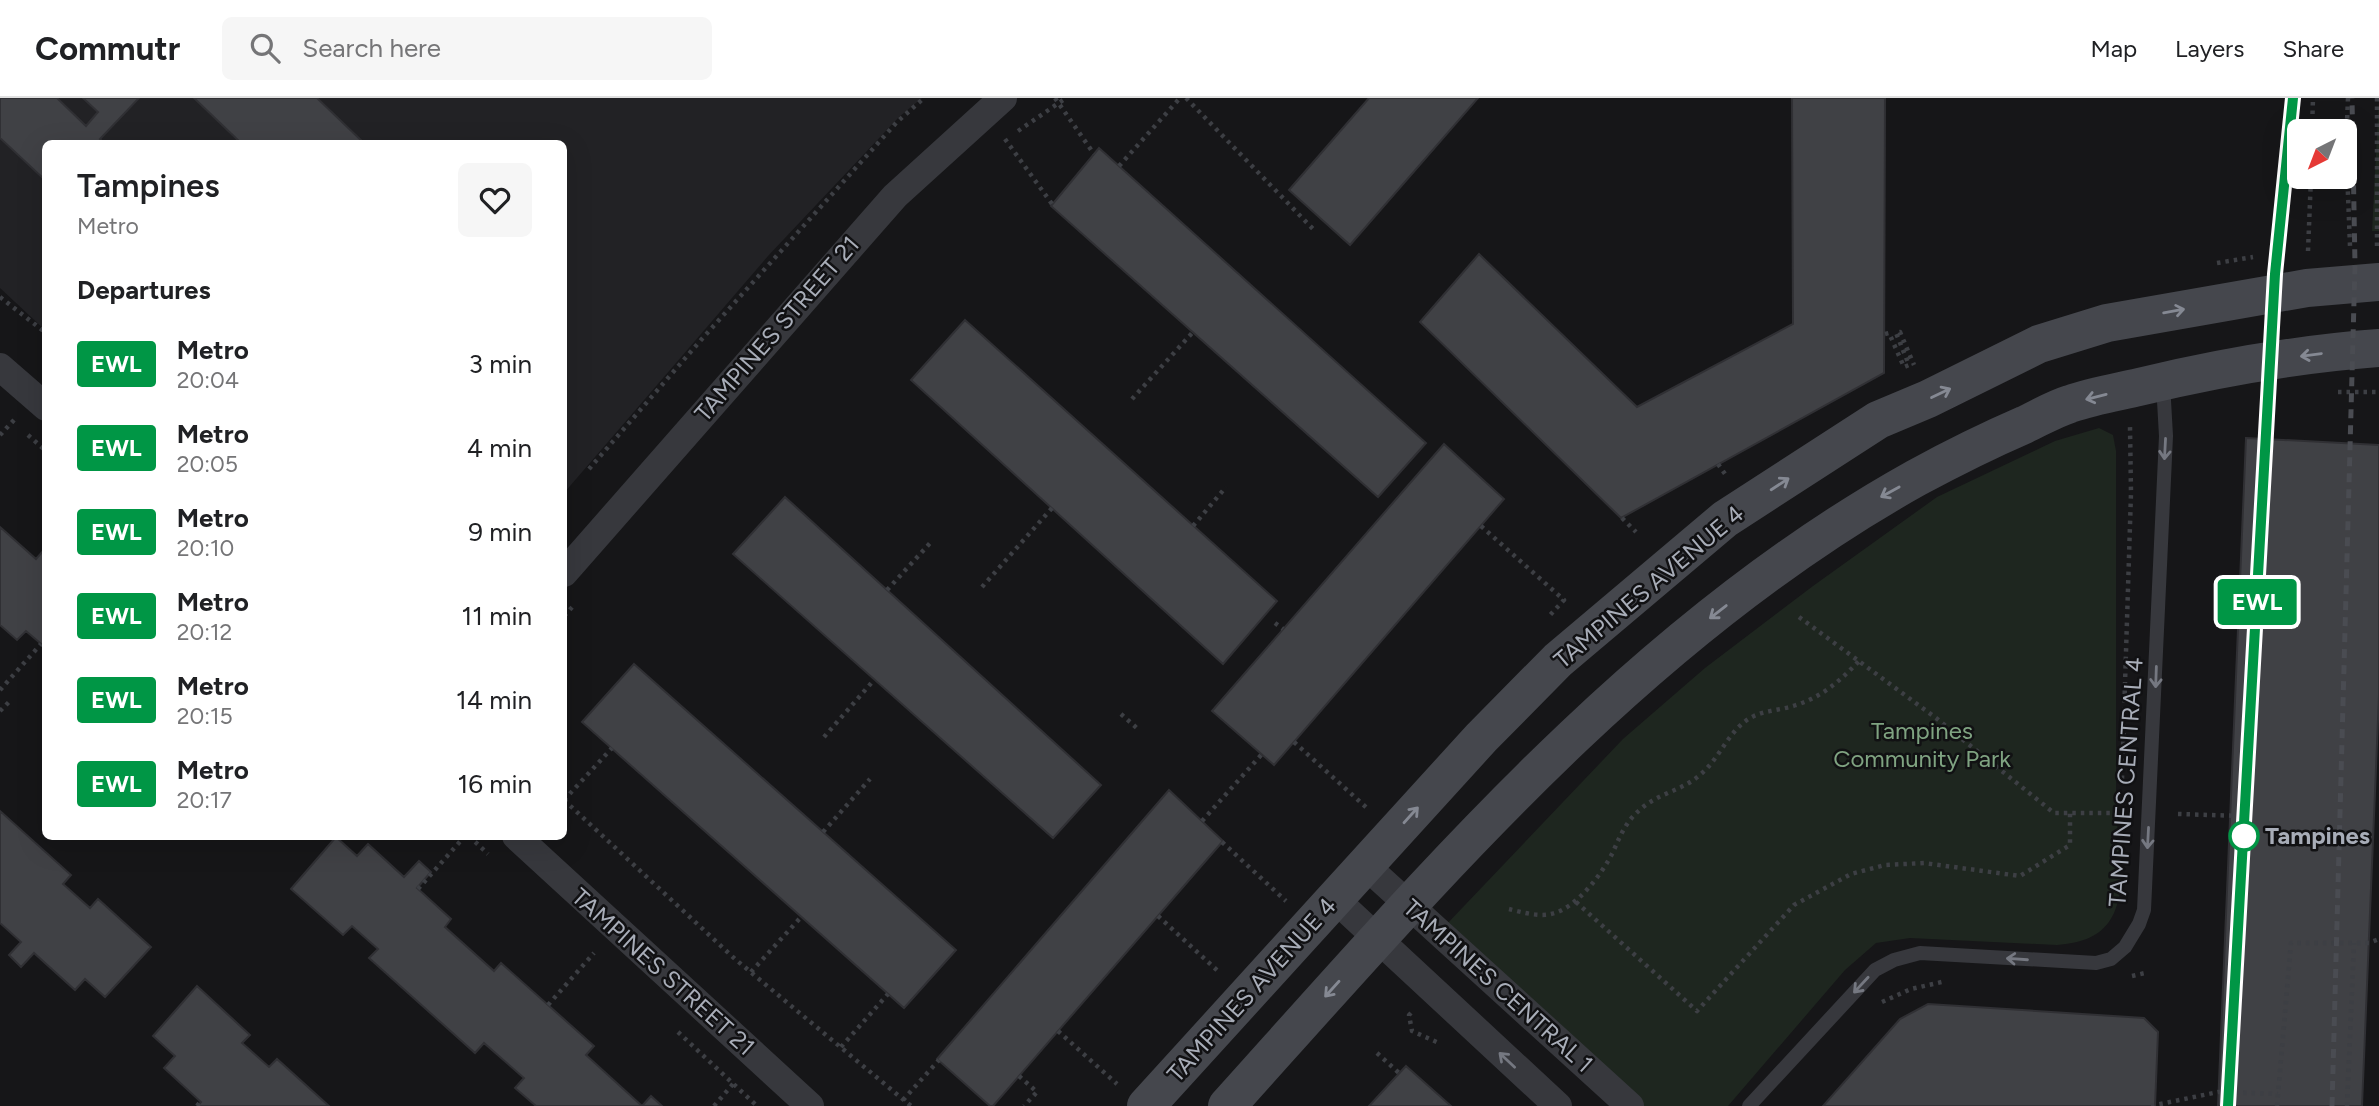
<!DOCTYPE html>
<style>
:root{--surface:#fff;--page:#f6f6f6;--text:#202124;--muted:#757577;--line:#e0e0e0}
body{margin:0;font-family:Figtree,sans-serif;background:var(--page);color:var(--text);height:100vh;display:flex;flex-direction:column;font-size:26px;white-space:nowrap}
*{box-sizing:border-box;margin:0}
p{font-size:23px;color:var(--muted)}
.icon{flex:none;width:38px;height:38px;fill:none;stroke:currentColor;stroke-width:2;stroke-linecap:round;stroke-linejoin:round}
.map{position:relative;flex:1;overflow:hidden}
.side{position:absolute;left:42px;top:42px;width:525px;height:700px;display:flex;flex-direction:column;background:var(--surface);border-radius:10px;box-shadow:0 7px 28px #0002}
.side>*{flex:none}
.badge{padding:0 14px;border-radius:5px;font-size:24px;line-height:46px}
.needle{width:46px;rotate:222deg}
.tools{position:absolute;left:2287px;top:21px;display:grid;gap:14px}
.tools a{display:grid;place-items:center;width:70px;height:70px;border-radius:10px;background:var(--surface);box-shadow:0 7px 28px #0002;font-size:35px}
.map>.badge{position:absolute;translate:-50% -50%;box-shadow:0 0 0 4px #fff}
h2{padding:0 35px;font-size:26px;line-height:63px}
.round{display:grid;place-items:center;flex:none;width:74px;height:74px;border-radius:10px;background:var(--page)}
.summary{display:flex;align-items:center;justify-content:space-between;height:119px;padding:0 35px}
h1{font-size:33px;font-weight:600;line-height:52px}
ul{padding:0;list-style:none}
li{display:flex;align-items:center;gap:21px;height:84px;padding:0 35px}
li div{flex:1}
li b{display:block;font-size:26px}
li em{font-style:normal}
li .badge{min-width:77px;font-weight:700;text-align:center}
header{display:flex;align-items:center;gap:42px;box-sizing:border-box;height:98px;padding:0 35px;background:var(--surface);border-bottom:2px solid var(--line)}
header strong{font-size:33px}
nav{display:flex;gap:38px;margin-inline-start:auto;font-size:24px}
.search{width:490px;height:63px;background:var(--page);display:flex;align-items:center;gap:18px;box-sizing:border-box;padding:0 24px;border-radius:10px;color:var(--muted);font-size:26px}
.map>svg:first-child{display:block}
</style>
<header>
<strong>Commutr</strong>
<div class="search"><svg class="icon" aria-label="search" viewBox="0 0 24 24"><circle cx="10" cy="10" r="6"/><path d="M15 15l6 6"/></svg>Search here</div>
<nav><a>Map</a><a>Layers</a><a>Share</a></nav>
</header>
<div class="map">
<svg width="2379" height="1008" viewBox="0 0 2379 1008">
<rect width="100%" height="100%" fill="#161618"/>
<!-- built -->
<path fill="#222225" d="M0,0H922L899,19L768,158L564,395V46H46L45,232L0,190Z"/>
<!-- green -->
<path fill="#1e261f" d="M2379,0V133H2372Z
M2099,330L2113,337L2116,353C2116,471 2116,588 2116,705C2116,741 2129,781 2114,815C2103,839 2081,845 2057,847L1910,840L1876,845L1845,872L1728,1008H1637L1445,828L1623,641L1705,570L1813,488L1937,399L2055,343Z"/>
<!-- building -->
<path fill="#404145" stroke="#303034" stroke-width="2" d="M0,0H57L86,28L98,14L83,0H139L100,41L105,46H46V83L0,40Z
M194,0H317L365,46H242Z
M1369,0H1478L1350,147L1289,92Z
M1792,0H1885L1884,275L1621,420L1420,224L1479,156L1637,309L1793,226Z
M1099,50L1426,345L1378,399L1051,108Z
M965,222L1277,503L1223,566L911,282Z
M2246,340L2379,347V597L2362,1008H2218Z
M1444,346L1504,401L1274,667L1212,613Z
M785,399L1101,687L1053,740L733,456Z
M0,429L36,461L43,453L46,455V550L26,533L17,542L0,527Z
M634,566L956,852L904,910L582,624Z
M1169,692L1223,743L993,1008H990L937,961Z
M0,713L71,777L63,786L90,810L98,801L151,849L105,899L85,881L75,892L34,855L21,869L9,857L21,844L0,825Z
M336,739L357,758L368,746L404,779L419,763L431,774L417,790L451,821L445,829L494,873L501,865L594,948L586,957L642,1008L651,998L662,1008H536L515,990L524,980L484,945L475,955L369,860L378,851L352,828L343,837L291,791Z
M197,888L250,937L242,945L269,969L277,961L329,1008H198L201,1004L164,970L175,958L153,938Z
M1928,906L2144,920L2158,934L2155,1008H1823L1900,921Z
M1406,968L1451,1008H1369Z"/>
<g fill="none" stroke-linecap="round" stroke-linejoin="round">
<!-- path -->
<path stroke="#3d3f44" stroke-width="4.5" stroke-dasharray="3.5 5" stroke-linecap="butt" d="M1055,0L1094,56
M1186,0L1313,131
M2348,0L2346,46L2350,148
M2377,0V150
M1018,33L1066,0
M2312,33L2313,0
M1005,41L1052,106
M1119,68L1180,0
M2308,153L2311,79
M2217,165L2253,159
M0,199L46,235
M1885,236L1889,235L1904,269L1909,267L1896,235L1900,234L1914,267
M2338,294H2379
M1132,301L1193,234
M0,337L15,321
M28,337L46,353
M1718,366L1725,376
M589,371L701,242L897,24L924,0
M1622,420L1636,434
M1193,428L1226,389
M1481,428L1564,502L1550,517
M982,489L1052,410
M887,492L932,443
M564,518L575,506
M1799,519L1936,620L2054,715H2121
M1275,525L1283,531
M0,592L41,546
M0,613L9,604
M1121,616L1139,632
M824,639L874,582
M1294,644L1368,711
M2122,681L2131,395L2130,329
M564,702L735,861L911,1008
M564,702L612,650
M2178,716L2243,718
M1202,723L1262,656
M823,734L870,681
M469,738L488,756
M1222,744L1286,803
M418,791L465,738
M1576,804L1697,913L1794,807L1851,776L1885,767L1924,765L2020,778L2070,747V715
M1509,811C1521,814 1538,819 1551,816C1576,811 1602,776 1613,754C1621,736 1626,723 1642,710C1659,695 1684,692 1701,676C1721,659 1730,629 1754,618C1767,612 1782,612 1796,607C1822,599 1841,582 1860,562
M1158,818L1219,874
M751,874L802,818
M2132,878L2145,875
M1882,904L1911,891L1946,883
M548,907L594,855
M1411,915L1409,917L1412,933L1441,946
M1058,933L1117,986
M678,934L757,1008
M841,949L888,896
M1377,955L1399,975
M1019,978L1037,994L1024,1008
M903,1002L939,962
M197,1008L201,1003
M714,1008L733,986
M2151,1008L2218,994L2278,996
M2277,1008L2291,845H2369L2379,841
M2347,1008L2354,845"/>
<!-- service -->
<path stroke="#37383d" stroke-width="14" d="M1749,1008L1875,872L1894,862L1920,855L2096,865L2111,861L2125,849L2139,826L2144,812L2166,338L2163,285"/>
<!-- minor -->
<path stroke="#37383d" stroke-width="28" d="M0,269L46,309
M564,475L895,98L1003,0
M516,738L810,1008
M1366,768L1630,1008
M1335,801L1558,1008"/>
<!-- secondary -->
<path stroke="#45474d" stroke-width="38" d="M1146,1008L1481,640L1558,562L1725,421L1878,322L1928,301L2039,246L2107,225L2307,190L2379,184
M1227,1008C1435,777 1641,533 1916,380C1951,361 1987,343 2024,327C2039,320 2054,311 2070,306C2092,298 2117,294 2139,289C2218,270 2298,256 2379,250"/>
<!-- rail -->
<path stroke="#4a4c52" stroke-width="5" stroke-dasharray="9 7" stroke-linecap="butt" d="M2228,1008L2275,176L2293,0
M2332,1008L2355,167L2352,0"/>
</g>
<!-- one-way arrows -->
<defs><path id="oneway-shaft" d="M-6 0H5M1.5-3L5.5 0L1.5 3" fill="none" stroke-width="1.6" stroke-linecap="round" stroke-linejoin="round" transform="scale(1.75)"/></defs>
<g stroke="#858993">
<use href="#oneway-shaft" transform="translate(2174 213) rotate(-10)"/>
<use href="#oneway-shaft" transform="translate(2311 257) rotate(172)"/>
<use href="#oneway-shaft" transform="translate(1941 295) rotate(-26)"/>
<use href="#oneway-shaft" transform="translate(2096 299) rotate(166)"/>
<use href="#oneway-shaft" transform="translate(1780 386) rotate(-33)"/>
<use href="#oneway-shaft" transform="translate(1890 394) rotate(151)"/>
<use href="#oneway-shaft" transform="translate(1718 514) rotate(142)"/>
<use href="#oneway-shaft" transform="translate(1411 717) rotate(-48)"/>
<use href="#oneway-shaft" transform="translate(1332 891) rotate(132)"/>
</g>
<g stroke="#757881">
<use href="#oneway-shaft" transform="translate(2165 351) rotate(93)"/>
<use href="#oneway-shaft" transform="translate(2156 579) rotate(92)"/>
<use href="#oneway-shaft" transform="translate(2148 740) rotate(93)"/>
<use href="#oneway-shaft" transform="translate(2017 861) rotate(-176)"/>
<use href="#oneway-shaft" transform="translate(1861 887) rotate(133)"/>
<use href="#oneway-shaft" transform="translate(1507 962) rotate(-137)"/>
</g>
<g fill="none" stroke-linecap="round" stroke-linejoin="round">
<!-- line casing -->
<g stroke="#fff" stroke-width="16">
<path id="line" d="M2228,1008L2275,176L2293,0"/>
</g>
<!-- line -->
<use href="#line" stroke="#009645" stroke-width="10"/>
</g>
<!-- markers -->
<circle fill="#fff" stroke="#009645" stroke-width="3.5" cx="2244" cy="738" r="14"/>
<g text-anchor="middle" stroke-width="5" stroke-linejoin="round" paint-order="stroke">
<!-- street labels -->
<g font-size="24" fill="#a8adb8" stroke="#111113">
<text transform="translate(777 231) rotate(-49)" y="8">TAMPINES STREET 21</text>
<text transform="translate(1649 489) rotate(-40)" y="8">TAMPINES AVENUE 4</text>
<text transform="translate(2126 684) rotate(-86)" y="8">TAMPINES CENTRAL 4</text>
<text transform="translate(663 874) rotate(42)" y="8">TAMPINES STREET 21</text>
<text transform="translate(1498 888) rotate(42)" y="8">TAMPINES CENTRAL 1</text>
<text transform="translate(1252 892) rotate(-48)" y="8">TAMPINES AVENUE 4</text>
</g>
<!-- park labels -->
<g font-size="24" fill="#7fa381" stroke="#111113">
<text x="1922" y="641">Tampines<tspan x="1922" dy="28">Community Park</tspan></text>
</g>
<!-- stop labels -->
<g font-size="24" font-weight="bold" fill="#a8adb8" stroke="#111113" text-anchor="start">
<text x="2265" y="746">Tampines</text>
</g>
</g>
</svg>
<div class="tools">
<a><svg class="needle" viewBox="-14 -14 28 28"><path d="M0-13l5 13h-10z" fill="#e53935"/><path d="M0 13l5-13h-10z" fill="#757577"/></svg></a>
</div>
<b class="badge" style="left:2257px;top:504px;background:#009645;color:#fff">EWL</b>
<section class="side">
<div class="summary"><div><h1>Tampines</h1><p>Metro</p></div><a class="round"><svg class="icon" aria-label="heart" viewBox="0 0 24 24"><path d="M12 20l-8-8c-3-5 5-10 8-4 3-6 11-1 8 4z"/></svg></a></div>
<h2>Departures</h2>
<ul>
<li><span class="badge" style="background:#009645;color:#fff">EWL</span><div><b>Metro</b><p>20:04</p></div><em>3 min</em></li>
<li><span class="badge" style="background:#009645;color:#fff">EWL</span><div><b>Metro</b><p>20:05</p></div><em>4 min</em></li>
<li><span class="badge" style="background:#009645;color:#fff">EWL</span><div><b>Metro</b><p>20:10</p></div><em>9 min</em></li>
<li><span class="badge" style="background:#009645;color:#fff">EWL</span><div><b>Metro</b><p>20:12</p></div><em>11 min</em></li>
<li><span class="badge" style="background:#009645;color:#fff">EWL</span><div><b>Metro</b><p>20:15</p></div><em>14 min</em></li>
<li><span class="badge" style="background:#009645;color:#fff">EWL</span><div><b>Metro</b><p>20:17</p></div><em>16 min</em></li>
</ul>
</section>
</div>
